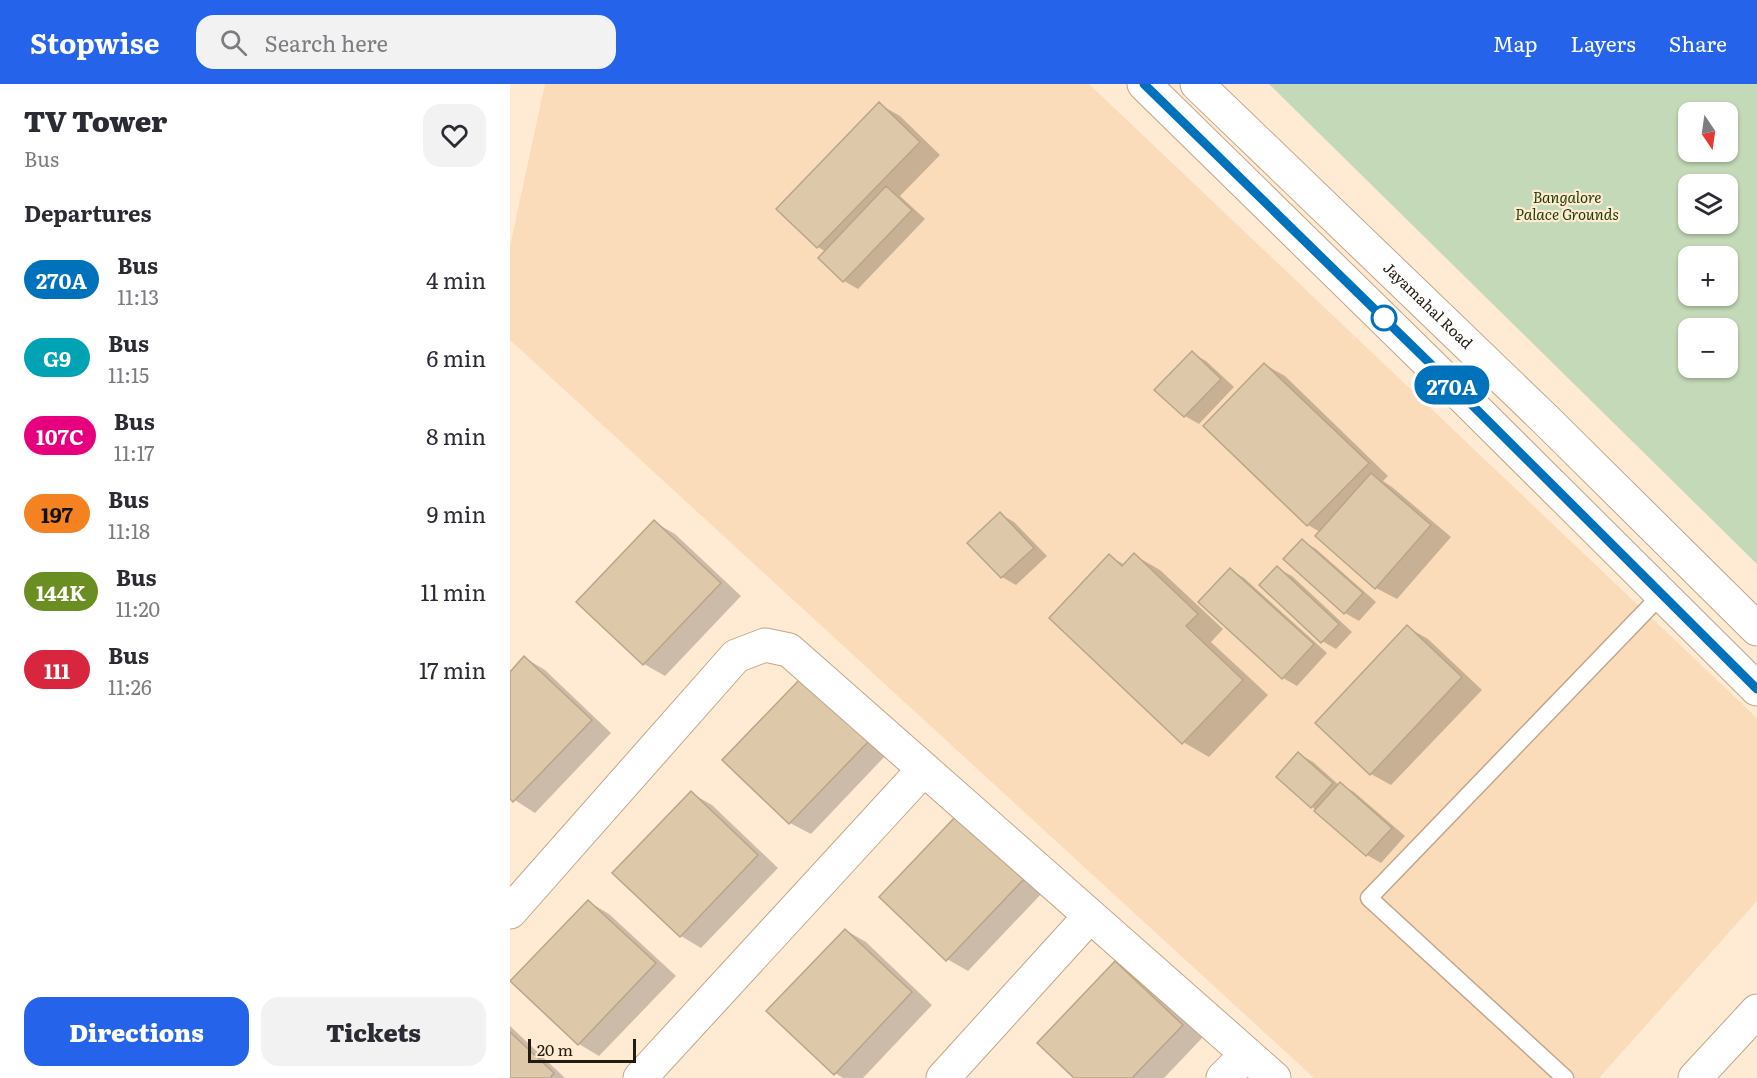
<!DOCTYPE html>
<meta charset="utf-8">
<style>
:root{--surface:#fff;--page:#f2f2f3;--text:#2b2b33;--muted:#7c7c81;--accent:#2563eb}
body{margin:0;font-family:Literata,serif;background:var(--page);color:var(--text);height:100vh;display:flex;flex-direction:column;font-size:22px;white-space:nowrap}
*{box-sizing:border-box;margin:0}
p{font-size:20px;color:var(--muted)}
.icon{flex:none;width:33px;height:33px;fill:none;stroke:currentColor;stroke-width:2;stroke-linecap:round;stroke-linejoin:round}
.map{position:relative;flex:1;overflow:hidden}
.details{display:flex;flex-direction:column;background:var(--surface);width:510px}
.details>*{flex:none}
.badge{padding:0 12px;border-radius:20px;font-size:21px;line-height:39px}
.needle{width:39px;rotate:167deg}
.buttons{position:absolute;left:1168px;top:18px;display:grid;gap:12px}
.buttons a{display:grid;place-items:center;width:60px;height:60px;border-radius:12px;background:var(--surface);box-shadow:0 2px 4px #0004;font-size:30px}
.scale{position:absolute;left:18px;bottom:15px;width:108px;box-sizing:border-box;padding-left:6px;border:3px solid #231a10;border-top:0;font-size:16px;line-height:21px;white-space:nowrap;color:#231a10;-webkit-text-stroke:4px #ffead3;paint-order:stroke}
.map>.badge{position:absolute;translate:-50% -50%;box-shadow:0 0 0 3px #fff}
h2{padding:0 24px;font-size:22px;line-height:54px}
.round{display:grid;place-items:center;flex:none;width:63px;height:63px;border-radius:18px;background:var(--page)}
.headline{display:flex;align-items:center;justify-content:space-between;height:102px;padding:0 24px}
h1{font-size:28px;font-weight:800;line-height:45px}
.action{display:flex;gap:12px;margin-top:auto;padding:12px 24px}
.action a{flex:1;height:69px;border-radius:18px;background:var(--accent);color:#fff;font-size:24px;font-weight:800;line-height:69px;text-align:center}
.action a+a{background:var(--page);color:var(--text)}
ul{padding:0;list-style:none}
li{display:flex;align-items:center;gap:18px;height:78px;padding:0 24px}
li div{flex:1}
li b{display:block;font-size:22px}
li em{font-style:normal}
li .badge{min-width:66px;font-weight:700;text-align:center}
header{display:flex;align-items:center;gap:36px;box-sizing:border-box;height:84px;padding:0 30px;background:var(--accent);color:#fff}
header strong{font-size:28px}
nav{display:flex;gap:33px;margin-inline-start:auto;font-size:21px}
.search{width:420px;height:54px;background:var(--page);display:flex;align-items:center;gap:15px;box-sizing:border-box;padding:0 21px;border-radius:18px;color:var(--muted);font-size:22px}
main{display:flex;flex:1;min-height:0}
.map>svg:first-child{display:block}
</style>
<header>
<strong>Stopwise</strong>
<div class="search"><svg class="icon" aria-label="search" viewBox="0 0 24 24"><circle cx="10" cy="10" r="6"/><path d="M15 15l6 6"/></svg>Search here</div>
<nav><a>Map</a><a>Layers</a><a>Share</a></nav>
</header>
<main>
<section class="details">
<div class="headline"><div><h1>TV Tower</h1><p>Bus</p></div><a class="round"><svg class="icon" aria-label="heart" viewBox="0 0 24 24"><path d="M12 20l-8-8c-3-5 5-10 8-4 3-6 11-1 8 4z"/></svg></a></div>
<h2>Departures</h2>
<ul>
<li><span class="badge" style="background:#0072bc;color:#fff">270A</span><div><b>Bus</b><p>11:13</p></div><em>4 min</em></li>
<li><span class="badge" style="background:#00a3b4;color:#fff">G9</span><div><b>Bus</b><p>11:15</p></div><em>6 min</em></li>
<li><span class="badge" style="background:#e6007e;color:#fff">107C</span><div><b>Bus</b><p>11:17</p></div><em>8 min</em></li>
<li><span class="badge" style="background:#f58220;color:#111">197</span><div><b>Bus</b><p>11:18</p></div><em>9 min</em></li>
<li><span class="badge" style="background:#6b8e23;color:#fff">144K</span><div><b>Bus</b><p>11:20</p></div><em>11 min</em></li>
<li><span class="badge" style="background:#d7263d;color:#fff">111</span><div><b>Bus</b><p>11:26</p></div><em>17 min</em></li>
</ul>
<div class="action"><a>Directions</a><a>Tickets</a></div>
</section>
<div class="map">
<svg width="1247" height="994" viewBox="0 0 1247 994">
<rect width="100%" height="100%" fill="#ffead3"/>
<!-- built -->
<path fill="#fbdcba" d="M35,0H579L1247,634V817L1089,994H804L0,256V162Z"/>
<!-- green -->
<path fill="#c3d9b7" fill-rule="evenodd" d="M759,0H1247V480ZM1179,28H1218V68H1179ZM1179,100H1218V140H1179ZM1179,172H1218V212H1179ZM1179,244H1218V284H1179Z"/>
<!-- shadow -->
<path fill="#0003" d="M369,20L390,32L430,71L390,112L415,135L348,205L334,197L310,174L316,168L308,163L268,125Z
M682,269L696,277L724,303L689,340L675,332Z
M754,280L775,292L878,392L873,397L882,403L941,453L887,515L866,504L810,448L798,441L695,342Z
M490,430L504,438L537,472L506,501L492,493L459,459Z
M144,438L165,450L231,512L155,592L134,580L68,517Z
M792,457L806,465L866,518L849,537L835,529Z
M624,471L650,486L713,545L701,558L758,611L699,673L673,658L599,472L615,481Z
M767,484L782,492L842,548L826,565L812,557Z
M720,485L734,494L817,569L787,602L773,594L690,518Z
M897,543L918,555L972,606L881,701L861,690Z
M15,574L35,586L101,649L25,729L0,713V590Z
M311,608L377,670L301,750L280,739Z
M789,670L803,678L829,701L830,700L844,708L895,752L871,779L857,771L768,693Z
M181,709L202,721L268,784L191,864L171,852Z
M447,733L534,807L458,887L437,875Z
M79,818L99,830L166,892L89,972L69,960Z
M335,846L356,858L422,921L353,994H333L325,989Z
M606,879L626,891L693,953L654,994H566Z
M0,942L55,994H0Z"/>
<!-- building -->
<path fill="#ddc8aa" stroke="#b9a588" stroke-width="1.5" d="M369,18L410,58L307,164L266,125Z
M376,102L402,126L333,198L308,174Z
M682,267L711,295L674,333L644,306Z
M754,279L859,379L797,442L693,342Z
M861,389L921,441L865,505L805,452Z
M490,428L524,464L491,494L457,459Z
M144,436L211,499L133,581L66,518Z
M792,455L853,509L834,530L773,475Z
M624,469L688,530L676,542L733,596L672,660L539,534L599,470L612,482Z
M767,482L829,540L811,559L749,501Z
M720,484L804,560L772,595L688,518Z
M897,541L952,593L860,691L805,639Z
M14,572L82,636L3,718L0,715V588Z
M291,594L358,658L279,740L212,676Z
M788,668L823,699L801,724L766,693Z
M830,698L882,744L856,772L804,727Z
M181,707L248,771L170,853L102,789Z
M447,731L514,795L436,877L369,813Z
M78,816L146,879L68,961L0,897Z
M335,845L402,908L324,991L256,927Z
M605,877L673,941L622,994H564L527,959Z
M0,948L44,989L40,994H0Z"/>
<g fill="none" stroke-linecap="round" stroke-linejoin="round">
<!-- service casing -->
<g stroke="#bfa78b" stroke-width="19">
<path id="service" d="M1055,994L859,814L1152,510"/>
</g>
<!-- minor casing -->
<g stroke="#bfa78b" stroke-width="35">
<path id="minor" d="M0,828L226,572L255,561L279,566L764,994
M130,994L414,685
M433,994L580,832
M713,994L737,970"/>
</g>
<!-- secondary casing -->
<g stroke="#bfa78b" stroke-width="35">
<path id="secondary" d="M1185,994L1247,927"/>
</g>
<!-- primary casing -->
<g stroke="#bfa78b" stroke-width="35">
<g id="primary">
<path d="M634,0L937,297L1247,605"/>
<path id="s1" d="M687,0L1035,335L1247,545"/>
</g>
</g>
<!-- service -->
<use href="#service" stroke="#fff" stroke-width="16"/>
<!-- minor -->
<use href="#minor" stroke="#fff" stroke-width="33"/>
<!-- secondary -->
<use href="#secondary" stroke="#fff" stroke-width="33"/>
<!-- primary -->
<use href="#primary" stroke="#fff" stroke-width="33"/>
</g>
<g fill="none" stroke-linecap="round" stroke-linejoin="round">
<!-- line casing -->
<g stroke="#fff" stroke-width="14">
<path id="line" d="M634,0L938,297L1247,605"/>
</g>
<!-- line -->
<use href="#line" stroke="#0072bc" stroke-width="9"/>
</g>
<!-- markers -->
<circle fill="#fff" stroke="#0072bc" stroke-width="3" cx="874" cy="234" r="12"/>
<g text-anchor="middle" stroke-width="4.5" stroke-linejoin="round" paint-order="stroke">
<!-- park labels -->
<g font-size="15" font-style="italic" fill="#1e3c01" stroke="#ffead3">
<text x="1057" y="119">Bangalore<tspan x="1057" dy="17">Palace Grounds</tspan></text>
</g>
<!-- street labels -->
<g font-size="15" fill="#231a10" stroke="#ffead3">
<text dy="5" stroke="none"><textPath href="#s1" startOffset="320">Jayamahal Road</textPath></text>
</g>
</g>
</svg>
<div class="buttons">
<a><svg class="needle" viewBox="-14 -14 28 28"><path d="M0-13l5 13h-10z" fill="#e53935"/><path d="M0 13l5-13h-10z" fill="#7c7c81"/></svg></a>
<a><svg class="icon" aria-label="layers" viewBox="0 0 24 24"><path d="M12 4l9 5-9 5-9-5zM3 14l9 5 9-5"/></svg></a>
<a>+</a>
<a>−</a>
</div>
<div class="scale">20 m</div>
<b class="badge" style="left:942px;top:301px;background:#0072bc;color:#fff">270A</b>
</div>
</main>
